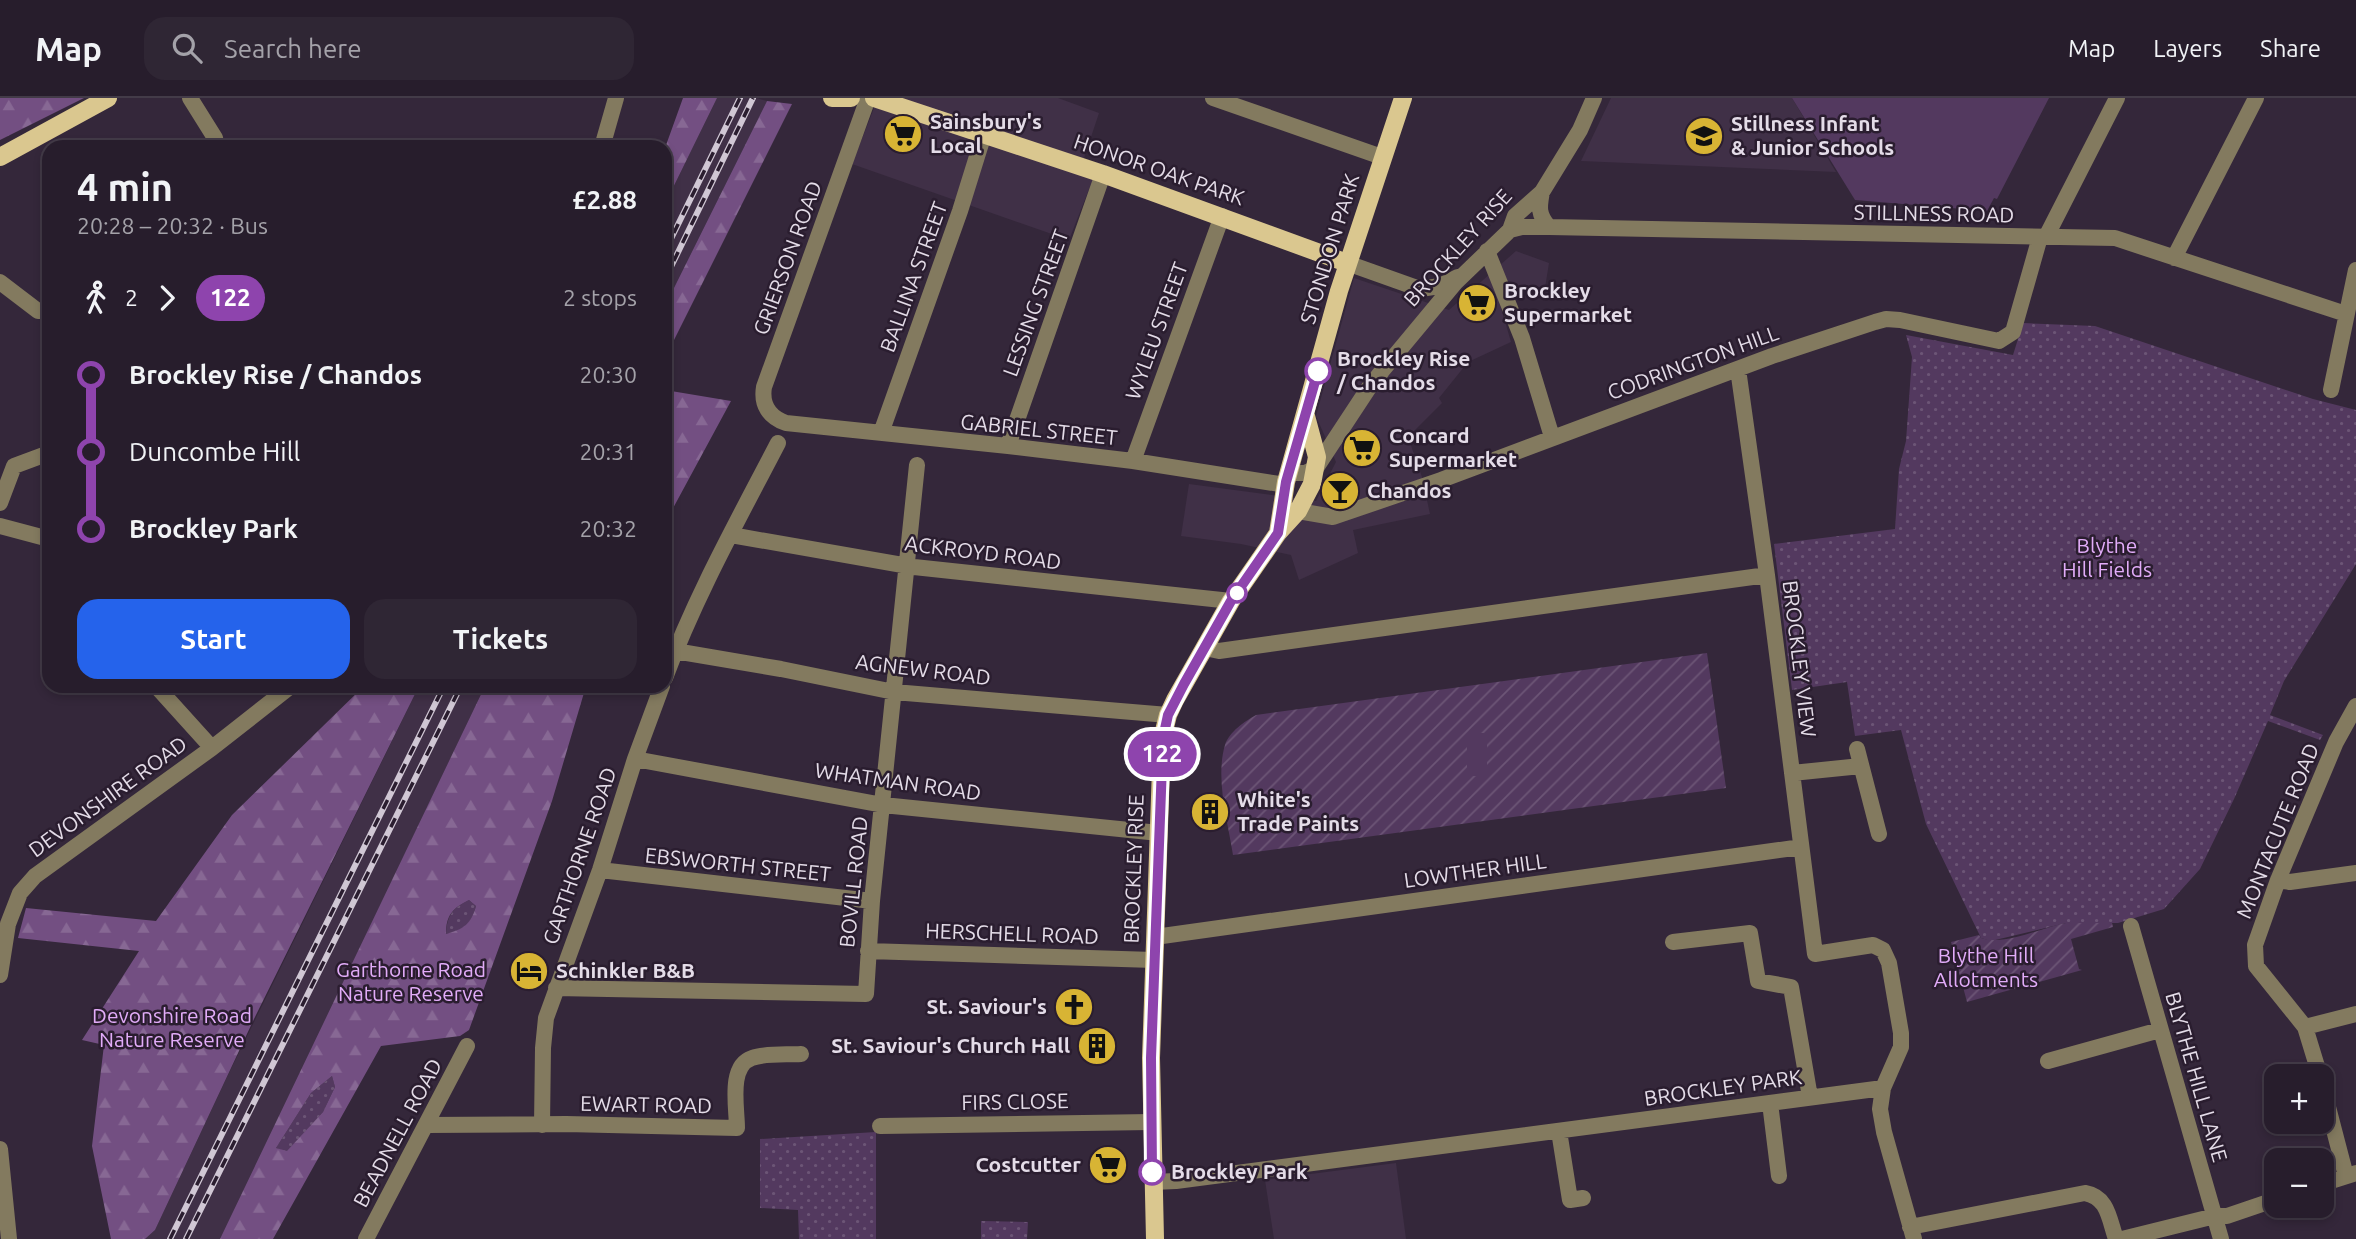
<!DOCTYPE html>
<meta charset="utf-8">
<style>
:root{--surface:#271d2c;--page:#2f2634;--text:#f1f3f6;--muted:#a4a2a9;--line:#433b48;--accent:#2563eb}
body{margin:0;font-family:Ubuntu,sans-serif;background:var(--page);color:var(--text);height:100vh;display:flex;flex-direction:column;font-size:26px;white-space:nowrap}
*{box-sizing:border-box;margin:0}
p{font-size:23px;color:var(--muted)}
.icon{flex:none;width:38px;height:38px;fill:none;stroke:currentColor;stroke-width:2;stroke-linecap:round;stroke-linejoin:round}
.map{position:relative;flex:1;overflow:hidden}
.side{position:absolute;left:42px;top:42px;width:630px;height:553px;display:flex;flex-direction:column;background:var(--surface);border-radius:21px;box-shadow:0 4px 10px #0003,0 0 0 2px var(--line)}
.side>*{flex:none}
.badge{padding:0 14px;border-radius:23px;font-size:24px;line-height:46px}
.controls{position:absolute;left:2264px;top:966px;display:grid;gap:14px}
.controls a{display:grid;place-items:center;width:70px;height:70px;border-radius:14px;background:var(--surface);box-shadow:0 4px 10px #0003,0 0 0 2px var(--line);font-size:35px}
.map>.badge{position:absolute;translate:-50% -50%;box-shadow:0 0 0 4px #fff}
.legs{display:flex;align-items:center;gap:10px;height:77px;padding:0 35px;font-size:23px}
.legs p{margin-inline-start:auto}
.head{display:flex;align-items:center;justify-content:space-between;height:119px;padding:0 35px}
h1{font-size:38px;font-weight:700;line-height:52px}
.button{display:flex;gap:14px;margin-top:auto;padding:14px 35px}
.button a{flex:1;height:80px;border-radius:21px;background:var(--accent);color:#fff;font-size:28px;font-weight:700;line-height:80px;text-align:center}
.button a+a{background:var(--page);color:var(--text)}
ul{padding:0 35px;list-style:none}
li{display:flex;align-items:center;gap:24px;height:77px;font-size:26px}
li i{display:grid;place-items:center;width:10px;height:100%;margin:0 9px;background:currentColor}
li i::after{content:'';width:18px;height:18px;margin:-9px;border:5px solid;border-radius:50%;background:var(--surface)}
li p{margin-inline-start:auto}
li:first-child i{background:linear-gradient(#0000 50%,currentColor 0)}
li:last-child i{background:linear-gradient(currentColor 50%,#0000 0)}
header{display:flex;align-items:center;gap:42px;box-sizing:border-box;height:98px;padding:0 35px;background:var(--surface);border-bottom:2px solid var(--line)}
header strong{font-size:33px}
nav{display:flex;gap:38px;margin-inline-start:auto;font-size:24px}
.search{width:490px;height:63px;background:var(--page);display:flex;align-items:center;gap:18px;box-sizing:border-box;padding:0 24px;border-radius:21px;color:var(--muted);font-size:26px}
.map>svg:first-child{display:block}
</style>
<header>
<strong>Map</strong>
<div class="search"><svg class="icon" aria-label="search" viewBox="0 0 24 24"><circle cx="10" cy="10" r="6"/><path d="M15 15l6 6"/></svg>Search here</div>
<nav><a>Map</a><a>Layers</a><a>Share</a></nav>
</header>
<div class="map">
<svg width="2356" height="1141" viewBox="0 0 2356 1141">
<defs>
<pattern id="grass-dots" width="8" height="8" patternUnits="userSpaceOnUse" patternTransform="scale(1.75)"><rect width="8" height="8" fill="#53395f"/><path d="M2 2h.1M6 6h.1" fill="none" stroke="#6c5576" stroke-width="1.8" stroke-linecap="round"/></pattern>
<pattern id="forest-firs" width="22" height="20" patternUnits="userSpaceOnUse" patternTransform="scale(1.75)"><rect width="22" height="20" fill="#734f82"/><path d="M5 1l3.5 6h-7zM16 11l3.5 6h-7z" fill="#876894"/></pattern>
<pattern id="garden-furrows" width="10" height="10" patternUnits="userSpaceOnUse" patternTransform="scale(1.75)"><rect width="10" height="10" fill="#53395f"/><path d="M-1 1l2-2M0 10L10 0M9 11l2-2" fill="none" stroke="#6c5576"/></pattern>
</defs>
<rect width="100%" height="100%" fill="#34273a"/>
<!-- built -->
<path fill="#403047" d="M717,0H756L767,3L665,208V106Z
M878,0H1058L1099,15L1079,75L1093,81L1069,142L852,66Z
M1611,0H1792L1836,74L1581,63Z
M1516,153L1549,165L1545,190L1517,189L1499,203L1511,244L1468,264L1439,300L1442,305L1408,339L1422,379L1430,416L1353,432L1358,455L1299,482L1291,457L1241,446L1181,438L1189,386L1316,403L1336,364L1316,318L1354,180L1449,212Z
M419,588H485L235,1113L220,1141H145L155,1132L226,981Z
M1396,1065L1406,1141H1274L1265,1082Z"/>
<!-- grass -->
<path fill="url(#grass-dots)" d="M2023,225L2095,228L2313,301L2356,312V466L2284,583L2270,617L2323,637L2320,642L2268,623L2234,701L2200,771L2164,811L2118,825H2066L1991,843L1981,840L1926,726L1901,632L1855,638L1847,584L1792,592L1774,446L1895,431L1899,371L1906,343L1912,259L1906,237L2013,257Z
M469,802L476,808C470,828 466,830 446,836C447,817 453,810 469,802Z
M332,978L335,989L323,1014L287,1054L276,1050L311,995Z
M876,1034V1141H799L798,1112L760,1110V1041Z
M981,1123L1028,1124L1027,1141H981Z"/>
<!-- forest -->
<path fill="url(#forest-firs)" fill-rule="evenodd" d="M0,0H84L0,42Z
M683,0H717L665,106V50Z
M767,3L792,6L665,260V208Z
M665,292L731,303L665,425Z
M364,588H419L254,921L155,1132L145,1141H111L92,1048L104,947L82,942L139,853L18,840L26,810L156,823L232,717Z
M485,588H586L552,703L469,932L460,938L381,948L273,1141H220ZM469,802L476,808C471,826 464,831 446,836C446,817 453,810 469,802ZM332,978L335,989L323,1014L287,1053L276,1050L311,995Z"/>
<!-- garden -->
<path fill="url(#garden-furrows)" d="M1707,555L1726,690L1233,757C1228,724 1215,681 1225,647C1229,634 1245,623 1256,617Z
M2066,825H2112L2113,829L2071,841L2079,871L2082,872L1967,904L1951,844L1979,837L1981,840C2007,848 2039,830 2066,825Z"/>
<!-- pitch -->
<path fill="#53395f" d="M1792,0H2049L1997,101L1994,100L1987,113L1855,102Z
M1467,635H1487V678H1467Z"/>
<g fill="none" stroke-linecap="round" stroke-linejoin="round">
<!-- minor -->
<path stroke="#837a5f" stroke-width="16" d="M190,0L215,40L217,49
M868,0L764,289C761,307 769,319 786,325L1008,348L1133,363L1286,387
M1213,0L1382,59
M602,49L616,0
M1542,94C1539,109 1538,117 1549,129
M1510,132L1522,129H1549L2115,140L2346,216
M2046,139L2117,0
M1487,153L1522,240L1552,339
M2174,160L2256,0
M1347,165L1420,191L1440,188L1458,179
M0,184L38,213H49
M1738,271L1767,477L1815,856L1873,847L1883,852L1889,865L1901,935V949L1883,990L1880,1011L1884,1034L1914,1141
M2331,292L2356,172
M881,335L960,113L984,36
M1008,348L1103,76
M1133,363L1222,118
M1291,368L1296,375H1305L1316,370L1368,291L1382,273L1456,184L1510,132L1515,118L1542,94L1580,32L1594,0
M0,405L14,368L49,355
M1298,413L1333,419L1441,382L1772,258L1875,224L1886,221L1900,222L1999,243L2013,234L2040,139
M0,428L49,441
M731,437L914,469L1231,503
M1205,550L1219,553L1767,477
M675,553L781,571L894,594L1168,617
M665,580C695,499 738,422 778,345
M156,588L212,650
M1857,651L1879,736
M635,661L883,707L1159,735
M1792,675L1861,668
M600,772L872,803
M2278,782L2290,784L2356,775
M2131,828L2221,1141
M1155,839L1801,749
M1673,844L1750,835L1758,883L1791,889L1810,999
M868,853L1154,862
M0,877L8,826L20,795L35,778L212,650L291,588
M556,890L866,896L872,803L917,367
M2305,929L2356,916
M2048,963L2160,932
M2320,978L2305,929L2256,868L2255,847L2278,782L2336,644L2356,608
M2322,986L2346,1078
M1770,1005L1779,1078
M427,1027L566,1026L737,1030C737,1010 728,968 752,960C766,955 786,957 801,956
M542,1027L543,950L546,920L600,772L635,661L662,588
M880,1028L1151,1024
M1559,1033L1570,1102L1583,1100
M0,1051L9,1141
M1153,1084L1176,1083L1883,990
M2322,1086L2356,1075
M1910,1129L2085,1095C2108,1099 2109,1121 2116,1141
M366,1141L467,948
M2122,1141L2215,1118H2227L2277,1101"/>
<!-- major -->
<path stroke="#dac78f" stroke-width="18" d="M832,0H851
M874,0L1103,76L1347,165
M0,59L108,0
M1278,435L1286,384L1339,193L1403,0
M1155,1141L1151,960L1162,641L1168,617L1175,602L1231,503L1278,435L1298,413L1312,386L1317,359L1306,318"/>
<!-- rail casing -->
<g stroke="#d0c7d4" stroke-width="6">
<path id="rail" d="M665,153L740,0
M665,181L753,0
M170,1141L444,588
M186,1141L461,588"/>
</g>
<!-- rail -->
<use href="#rail" stroke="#2a1d2f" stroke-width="3.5" stroke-dasharray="10" stroke-linecap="butt"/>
</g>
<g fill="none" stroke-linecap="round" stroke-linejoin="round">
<!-- line-1 casing -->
<g stroke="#fff" stroke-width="16">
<path id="line-1" d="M1152,1074L1151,960L1163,640L1168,617L1184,586L1231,503L1278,435L1286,384L1318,273"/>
</g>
<!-- line-1 -->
<use href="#line-1" stroke="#8e44ad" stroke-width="10"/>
</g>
<!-- icons -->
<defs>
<g id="supermarket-disc" transform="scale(2.0125)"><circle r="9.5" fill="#d8b434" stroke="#2a1d2f"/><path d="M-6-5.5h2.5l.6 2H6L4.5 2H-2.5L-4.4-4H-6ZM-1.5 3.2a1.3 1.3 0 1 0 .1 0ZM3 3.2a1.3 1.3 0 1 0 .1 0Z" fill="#111"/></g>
<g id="school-disc" transform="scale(2.0125)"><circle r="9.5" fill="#d8b434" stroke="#2a1d2f"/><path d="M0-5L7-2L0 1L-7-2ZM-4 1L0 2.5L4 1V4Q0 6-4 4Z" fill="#111"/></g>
<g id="bar-disc" transform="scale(2.0125)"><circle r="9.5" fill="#d8b434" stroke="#2a1d2f"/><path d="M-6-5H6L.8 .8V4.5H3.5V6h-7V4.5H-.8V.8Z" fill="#111"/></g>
<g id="building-disc" transform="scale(2.0125)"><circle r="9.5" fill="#d8b434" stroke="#2a1d2f"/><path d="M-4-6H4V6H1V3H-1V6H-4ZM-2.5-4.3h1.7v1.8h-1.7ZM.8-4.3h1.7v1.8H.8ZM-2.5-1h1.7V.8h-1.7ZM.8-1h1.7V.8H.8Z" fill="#111"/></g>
<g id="hotel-disc" transform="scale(2.0125)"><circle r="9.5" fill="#d8b434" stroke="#2a1d2f"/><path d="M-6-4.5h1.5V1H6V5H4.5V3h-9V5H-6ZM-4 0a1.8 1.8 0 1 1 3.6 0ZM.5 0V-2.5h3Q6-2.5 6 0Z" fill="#111"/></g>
<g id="church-disc" transform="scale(2.0125)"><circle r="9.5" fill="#d8b434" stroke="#2a1d2f"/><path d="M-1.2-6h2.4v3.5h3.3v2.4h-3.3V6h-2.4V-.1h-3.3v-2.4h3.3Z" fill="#111"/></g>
</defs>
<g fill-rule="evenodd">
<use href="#supermarket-disc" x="903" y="36"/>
<use href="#school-disc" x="1704" y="38"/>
<use href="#supermarket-disc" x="1477" y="205"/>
<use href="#supermarket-disc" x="1362" y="350"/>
<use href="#bar-disc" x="1340" y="393"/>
<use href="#building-disc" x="1210" y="714"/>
<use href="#hotel-disc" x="529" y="873"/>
<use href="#church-disc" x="1074" y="909"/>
<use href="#building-disc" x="1097" y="948"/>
<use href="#supermarket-disc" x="1108" y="1067"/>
</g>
<!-- markers -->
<g fill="#fff" stroke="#8e44ad" stroke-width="3.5">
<circle cx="1318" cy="273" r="12"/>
<circle cx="1237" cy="495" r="9"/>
<circle cx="1152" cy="1074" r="12"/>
</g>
<g text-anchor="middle" stroke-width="5" stroke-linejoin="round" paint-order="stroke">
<!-- poi labels -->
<g font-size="21" font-weight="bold" fill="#e4dce8" stroke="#2a1d2f" text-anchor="start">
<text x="930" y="31">Sainsbury's<tspan x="930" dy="24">Local</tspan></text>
<text x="1731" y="33">Stillness Infant<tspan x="1731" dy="24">&amp; Junior Schools</tspan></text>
<text x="1504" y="200">Brockley<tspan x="1504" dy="24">Supermarket</tspan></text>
<text x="1389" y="345">Concard<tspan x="1389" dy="24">Supermarket</tspan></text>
<text x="1367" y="400">Chandos</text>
<text x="1237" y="709">White's<tspan x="1237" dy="24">Trade Paints</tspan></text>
<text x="556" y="880">Schinkler B&amp;B</text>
<text x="1047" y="916" text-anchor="end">St. Saviour's</text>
<text x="1070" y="955" text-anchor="end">St. Saviour's Church Hall</text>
<text x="1081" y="1074" text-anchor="end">Costcutter</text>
</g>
<!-- street labels -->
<g font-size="21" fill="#e4dce8" stroke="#2a1d2f">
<text transform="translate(1159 72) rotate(19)" y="7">HONOR OAK PARK</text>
<text transform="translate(1934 116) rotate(1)" y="7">STILLNESS ROAD</text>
<text transform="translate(1458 150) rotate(-48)" y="7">BROCKLEY RISE</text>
<text transform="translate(1330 151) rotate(-73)" y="7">STONDON PARK</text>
<text transform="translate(788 160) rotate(-70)" y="7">GRIERSON ROAD</text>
<text transform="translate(914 179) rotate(-70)" y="7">BALLINA STREET</text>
<text transform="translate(1036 205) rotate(-70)" y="7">LESSING STREET</text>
<text transform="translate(1157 233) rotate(-70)" y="7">WYLEU STREET</text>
<text transform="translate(1693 265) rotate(-20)" y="7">CODRINGTON HILL</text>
<text transform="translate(1039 332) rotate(6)" y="7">GABRIEL STREET</text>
<text transform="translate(983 455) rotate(7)" y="7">ACKROYD ROAD</text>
<text transform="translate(1799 561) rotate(83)" y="7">BROCKLEY VIEW</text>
<text transform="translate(923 572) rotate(7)" y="7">AGNEW ROAD</text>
<text transform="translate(898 684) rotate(8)" y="7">WHATMAN ROAD</text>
<text transform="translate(108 699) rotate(-36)" y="7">DEVONSHIRE ROAD</text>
<text transform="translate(2278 733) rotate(-68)" y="7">MONTACUTE ROAD</text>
<text transform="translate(580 758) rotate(-71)" y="7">GARTHORNE ROAD</text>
<text transform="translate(738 767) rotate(6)" y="7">EBSWORTH STREET</text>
<text transform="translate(1134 771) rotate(-88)" y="7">BROCKLEY RISE</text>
<text transform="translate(1475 773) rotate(-8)" y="7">LOWTHER HILL</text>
<text transform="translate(854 784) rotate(-84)" y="7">BOVILL ROAD</text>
<text transform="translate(1012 836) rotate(2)" y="7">HERSCHELL ROAD</text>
<text transform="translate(2196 979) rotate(74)" y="7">BLYTHE HILL LANE</text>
<text transform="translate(1723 990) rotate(-8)" y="7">BROCKLEY PARK</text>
<text transform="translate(1015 1004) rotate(-1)" y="7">FIRS CLOSE</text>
<text transform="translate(646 1007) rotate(1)" y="7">EWART ROAD</text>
<text transform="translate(398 1035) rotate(-62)" y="7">BEADNELL ROAD</text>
</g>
<!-- stop labels -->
<g font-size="21" font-weight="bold" fill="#e4dce8" stroke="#2a1d2f" text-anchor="start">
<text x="1337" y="268">Brockley Rise<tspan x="1337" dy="24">/ Chandos</tspan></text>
<text x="1171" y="1081">Brockley Park</text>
</g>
<!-- park labels -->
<g font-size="21" fill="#e2acf9" stroke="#2a1d2f">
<text x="2107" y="455">Blythe<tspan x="2107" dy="24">Hill Fields</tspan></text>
<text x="1986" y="865">Blythe Hill<tspan x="1986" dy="24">Allotments</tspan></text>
<text x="411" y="879">Garthorne Road<tspan x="411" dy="24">Nature Reserve</tspan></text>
<text x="172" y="925">Devonshire Road<tspan x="172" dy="24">Nature Reserve</tspan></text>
</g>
</g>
</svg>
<div class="controls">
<a>+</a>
<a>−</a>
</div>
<b class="badge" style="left:1162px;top:656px;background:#8e44ad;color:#fff">122</b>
<section class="side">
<div class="head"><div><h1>4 min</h1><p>20:28 – 20:32 · Bus</p></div><b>£2.88</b></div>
<div class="legs"><svg class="icon" aria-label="walk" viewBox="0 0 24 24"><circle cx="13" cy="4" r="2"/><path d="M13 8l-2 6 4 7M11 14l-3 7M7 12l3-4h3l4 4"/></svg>2<svg class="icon" aria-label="forward" viewBox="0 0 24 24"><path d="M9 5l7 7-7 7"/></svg><b class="badge" style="background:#8e44ad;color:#fff">122</b><p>2 stops</p></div>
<ul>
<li><i style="color:#8e44ad"></i><b>Brockley Rise / Chandos</b><p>20:30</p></li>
<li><i style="color:#8e44ad"></i><span>Duncombe Hill</span><p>20:31</p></li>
<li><i style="color:#8e44ad"></i><b>Brockley Park</b><p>20:32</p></li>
</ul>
<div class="button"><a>Start</a><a>Tickets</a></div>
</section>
</div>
